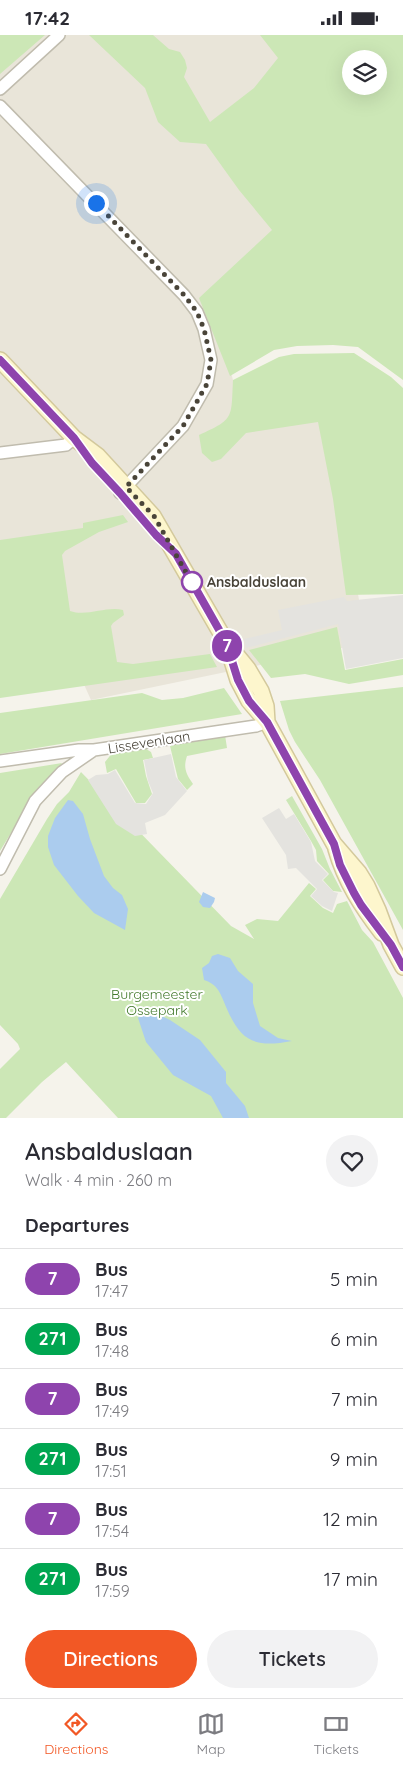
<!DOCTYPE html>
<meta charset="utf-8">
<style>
:root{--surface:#fff;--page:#f2f2f3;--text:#2b2b33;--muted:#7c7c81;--line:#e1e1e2;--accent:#f25825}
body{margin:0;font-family:Quicksand,sans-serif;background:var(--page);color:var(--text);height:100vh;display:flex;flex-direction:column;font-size:19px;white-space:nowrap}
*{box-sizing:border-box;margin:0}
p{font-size:16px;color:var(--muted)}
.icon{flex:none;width:28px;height:28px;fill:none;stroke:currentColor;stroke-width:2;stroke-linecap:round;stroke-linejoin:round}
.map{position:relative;height:1083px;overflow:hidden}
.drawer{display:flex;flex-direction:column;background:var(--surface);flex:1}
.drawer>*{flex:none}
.badge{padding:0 10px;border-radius:16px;font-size:18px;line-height:32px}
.tools{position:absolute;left:342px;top:15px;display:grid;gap:10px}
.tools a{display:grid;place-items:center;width:45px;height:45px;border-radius:50%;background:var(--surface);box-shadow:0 5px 20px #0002;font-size:25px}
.you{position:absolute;width:25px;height:25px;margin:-12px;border:4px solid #fff;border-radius:50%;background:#1a73e8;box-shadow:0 0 0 8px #1a73e833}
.map>.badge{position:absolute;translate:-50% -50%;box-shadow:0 0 0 2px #fff}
h2{padding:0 25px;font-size:19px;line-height:45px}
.round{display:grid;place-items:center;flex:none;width:52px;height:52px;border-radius:26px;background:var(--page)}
.summary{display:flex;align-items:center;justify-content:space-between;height:85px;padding:0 25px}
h1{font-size:24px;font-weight:600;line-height:38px}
.cta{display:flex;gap:10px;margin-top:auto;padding:10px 25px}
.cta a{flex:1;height:58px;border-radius:30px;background:var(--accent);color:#fff;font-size:20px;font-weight:600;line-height:58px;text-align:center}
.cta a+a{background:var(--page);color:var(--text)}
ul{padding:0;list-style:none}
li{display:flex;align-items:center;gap:15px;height:60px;padding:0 25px;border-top:1px solid var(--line)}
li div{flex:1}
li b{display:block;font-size:19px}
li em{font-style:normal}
li .badge{min-width:55px;font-weight:700;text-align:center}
.status{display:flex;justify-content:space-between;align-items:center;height:35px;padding:0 25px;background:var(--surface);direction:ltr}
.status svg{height:14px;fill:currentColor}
.dock{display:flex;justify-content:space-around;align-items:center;height:70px;border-top:1px solid var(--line);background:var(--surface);font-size:14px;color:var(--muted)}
.dock a{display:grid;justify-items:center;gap:2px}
.dock .on{color:var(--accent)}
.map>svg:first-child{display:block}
</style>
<div class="status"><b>17:42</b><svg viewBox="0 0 49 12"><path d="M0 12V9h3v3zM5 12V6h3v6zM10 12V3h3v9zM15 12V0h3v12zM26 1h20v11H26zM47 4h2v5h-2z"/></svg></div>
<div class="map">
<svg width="403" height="1083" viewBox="0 0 403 1083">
<rect width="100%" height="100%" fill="#f5f3eb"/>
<!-- residential -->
<path fill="#e9e5d9" d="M0,0H273L289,28L286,203L212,269L233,345L328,375L366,608L91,665L68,614L0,572Z"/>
<!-- green -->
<path fill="#cce7b6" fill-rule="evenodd" d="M0,0H45L0,39Z
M89,0H153L169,14L180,17L185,25L187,33L184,42L210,87L254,53L278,23L260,0H403V345L358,312L333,310L297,311L274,315L230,341L199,263L272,195L239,155L206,109L180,107L158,87L145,53ZM351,24H379V51H351Z
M354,318L391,342L403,353V559L346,560L333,464L318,387L246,398L221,424L212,427L202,418L199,400C235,384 231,383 233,345L279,322L294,319Z
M123,480L128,487L99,497L65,516L62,520L70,576C87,582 106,571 123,575L124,580L113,588L111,591L117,627L133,629L210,619L217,632L0,663V505L83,493V488Z
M337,592L345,635L403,624V640L349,649L305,639L271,643L249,615Z
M403,652V895L320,745L295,707L289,695L280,666Z
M224,653L242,679L0,719V678L142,658L162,665L183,663Z
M225,700L227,713L187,721C183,733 186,739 193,749L187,755L178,744L170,711L182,707Z
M143,712L151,717L153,723L143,725L146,741L152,759L145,768H136L116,734L107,738L105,727L113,717Z
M62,728L56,737L39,752L0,816V738Z
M81,737L231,891L254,904L245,890L257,884L278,886L309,848L316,854L310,861L323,873L333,878L337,869L347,866L362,895L373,907L403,963V1083H118L66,1027L42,1047L6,1083H0V1034L20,1014L18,1009L0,990V864L47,784L57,769L69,757Z
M292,761L322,814L330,834L342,857L333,856L323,845L329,839L317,826L316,815L311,806L286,765Z"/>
<!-- parking -->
<path fill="#e4e3df" d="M403,560V623L346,634L338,589L246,613L244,604L282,595L278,575L344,562L347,566Z
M171,719L176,742L187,756L165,780L145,788L147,799L135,801L116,789L88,745L96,740L108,739L115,735L135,768L146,769L153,758L148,746L144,725Z
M279,773L286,784L294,779L311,807L315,826L328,839L322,845L334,857L338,858L332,876L322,871L311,861L317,854L296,833L288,834L286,820L262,783Z"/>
<!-- water -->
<path fill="#abccee" d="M68,765L73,766L83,779L90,804L104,841L113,853L122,860L128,874L125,895L94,878L78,861L54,830L48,812V801L55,783Z
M203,857L215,863L214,867L210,873L203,872L199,867Z
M218,919L230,923L238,936L253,949V968L260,991L278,1003L292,1006C251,1014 239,1004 224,967C219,955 216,949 204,945L202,933L209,928L212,921Z
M142,977H153L170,985L200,1005L226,1037V1048L245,1071L249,1083H223L211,1061L173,1040L146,1007L138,983Z"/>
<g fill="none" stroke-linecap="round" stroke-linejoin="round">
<!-- street casing -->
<g stroke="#c0bcae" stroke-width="14">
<path id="street" d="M0,54L59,0
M0,71L184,260L197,277L204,294L211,325L207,349L183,391L120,458
M0,418L66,410L74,403
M0,726L79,715H94
M0,834L35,766L62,737L94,715L256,691L267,687"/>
</g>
<!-- secondary casing -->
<g stroke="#d3c99c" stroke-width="18">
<path id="secondary" d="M0,325L74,403L98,421L153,481L226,607L248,634L261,656L266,671L267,687
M228,613L238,645L249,666L267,687L334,809L359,838L367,851L378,875L391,910L403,932
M336,814C345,846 362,872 382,898"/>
</g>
<!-- street -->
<use href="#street" stroke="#fff" stroke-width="11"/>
<!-- secondary -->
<use href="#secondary" stroke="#fdf6cd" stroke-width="15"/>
</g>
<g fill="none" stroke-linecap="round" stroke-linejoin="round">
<!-- line casing -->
<g stroke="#fff" stroke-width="11">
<path id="line" d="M0,325L74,403L92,428L120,458L156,500L176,519L226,607L238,645L249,666L267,687L334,809L340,830L354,858L361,870L391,910L403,932"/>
</g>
<!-- line -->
<use href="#line" stroke="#8e44ad" stroke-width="8"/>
<!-- walk -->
<path stroke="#494439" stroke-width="5" stroke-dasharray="0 9" d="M96,168L184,260L197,277L204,294L211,325L207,349L183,391L126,452L154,481L192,548V547"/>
</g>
<!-- markers -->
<circle fill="#fff" stroke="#8e44ad" stroke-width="2.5" cx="192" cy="547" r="10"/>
<g text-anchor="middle" stroke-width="4" stroke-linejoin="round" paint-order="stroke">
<!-- stop labels -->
<g font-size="14" font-weight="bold" fill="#494439" stroke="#fff" text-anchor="start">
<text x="207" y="552">Ansbalduslaan</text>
</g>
<!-- street labels -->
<g font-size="14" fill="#494439" stroke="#fff">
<text transform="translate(149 707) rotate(-9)" y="5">Lissevenlaan</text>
</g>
<!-- park labels -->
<g font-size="14" fill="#437a2d" stroke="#fff">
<text x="157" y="964">Burgemeester<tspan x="157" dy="16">Ossepark</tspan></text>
</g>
</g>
</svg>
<div class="tools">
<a><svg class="icon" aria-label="layers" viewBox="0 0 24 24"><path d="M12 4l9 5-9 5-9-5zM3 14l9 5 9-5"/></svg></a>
</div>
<div class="you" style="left:96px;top:168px"></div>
<b class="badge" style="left:227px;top:611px;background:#8e44ad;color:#fff">7</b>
</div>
<section class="drawer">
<div class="summary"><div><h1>Ansbalduslaan</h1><p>Walk · 4 min · 260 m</p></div><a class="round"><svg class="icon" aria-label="heart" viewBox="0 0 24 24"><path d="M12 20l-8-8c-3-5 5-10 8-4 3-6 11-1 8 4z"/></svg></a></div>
<h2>Departures</h2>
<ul>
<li><span class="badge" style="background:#8e44ad;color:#fff">7</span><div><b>Bus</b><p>17:47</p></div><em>5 min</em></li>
<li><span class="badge" style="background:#00a651;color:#fff">271</span><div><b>Bus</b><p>17:48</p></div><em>6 min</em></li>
<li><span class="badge" style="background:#8e44ad;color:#fff">7</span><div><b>Bus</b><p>17:49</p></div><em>7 min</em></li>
<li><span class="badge" style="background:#00a651;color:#fff">271</span><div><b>Bus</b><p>17:51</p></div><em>9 min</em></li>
<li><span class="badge" style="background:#8e44ad;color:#fff">7</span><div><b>Bus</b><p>17:54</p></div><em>12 min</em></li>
<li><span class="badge" style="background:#00a651;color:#fff">271</span><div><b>Bus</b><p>17:59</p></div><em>17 min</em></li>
</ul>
<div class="cta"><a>Directions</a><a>Tickets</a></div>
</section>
<nav class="dock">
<a class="on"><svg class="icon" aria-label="directions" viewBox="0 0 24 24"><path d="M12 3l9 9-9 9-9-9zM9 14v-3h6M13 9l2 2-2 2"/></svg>Directions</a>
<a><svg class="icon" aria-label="map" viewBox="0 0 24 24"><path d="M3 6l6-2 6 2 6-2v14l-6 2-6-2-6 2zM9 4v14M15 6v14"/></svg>Map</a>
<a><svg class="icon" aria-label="tickets" viewBox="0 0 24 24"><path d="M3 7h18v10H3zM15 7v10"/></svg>Tickets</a>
</nav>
